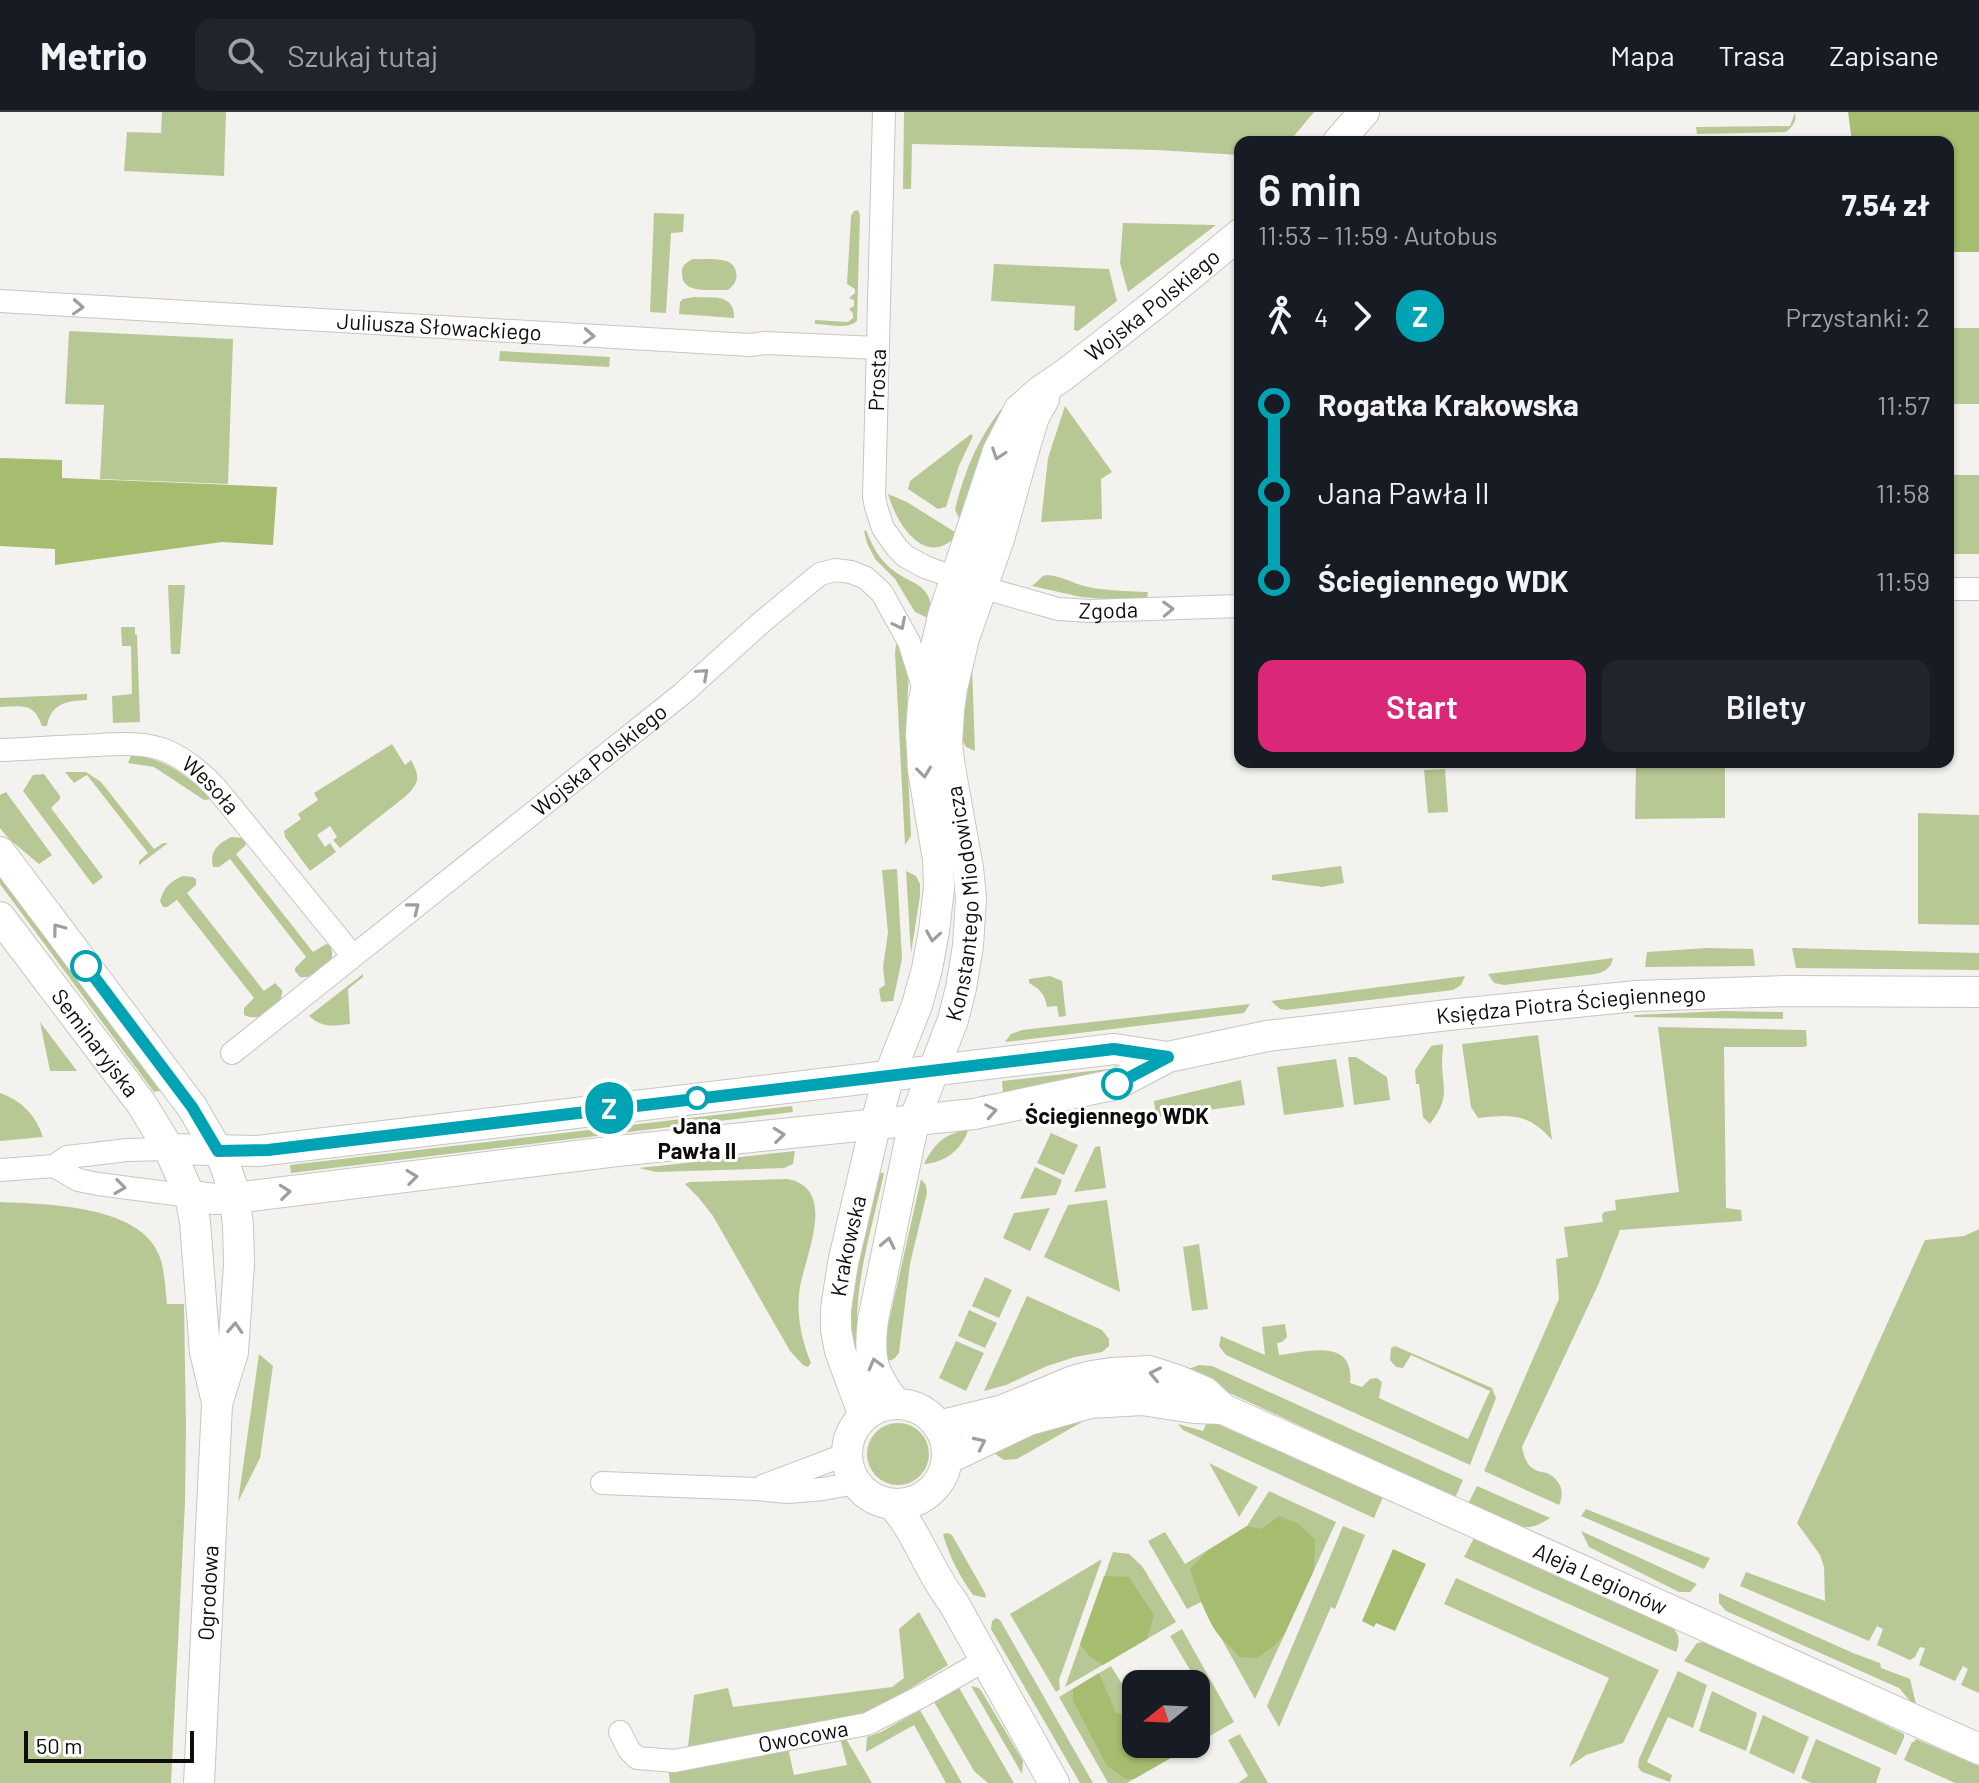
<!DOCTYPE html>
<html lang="pl">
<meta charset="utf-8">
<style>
:root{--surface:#171b24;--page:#20242c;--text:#f1f3f6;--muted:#9ea1a6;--line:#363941;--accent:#db2777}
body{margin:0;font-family:Barlow,sans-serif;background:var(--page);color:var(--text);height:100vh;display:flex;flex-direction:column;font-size:30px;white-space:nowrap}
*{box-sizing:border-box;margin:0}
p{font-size:26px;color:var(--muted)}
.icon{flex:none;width:44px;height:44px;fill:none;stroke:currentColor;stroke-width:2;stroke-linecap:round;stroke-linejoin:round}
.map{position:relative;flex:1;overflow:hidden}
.details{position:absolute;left:1234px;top:24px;width:720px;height:632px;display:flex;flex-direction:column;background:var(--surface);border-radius:16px;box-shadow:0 2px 6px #0004}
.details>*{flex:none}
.badge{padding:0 16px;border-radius:26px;font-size:28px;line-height:52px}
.needle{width:52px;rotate:252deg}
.controls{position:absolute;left:1122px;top:1558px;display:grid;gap:16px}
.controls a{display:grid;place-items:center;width:88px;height:88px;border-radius:16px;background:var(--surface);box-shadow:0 2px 6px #0004;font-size:40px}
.scale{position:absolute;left:24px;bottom:20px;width:170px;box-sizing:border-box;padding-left:8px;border:4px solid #0e0d0c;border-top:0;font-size:22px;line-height:28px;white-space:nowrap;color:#0e0d0c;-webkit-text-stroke:6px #fff;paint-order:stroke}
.map>.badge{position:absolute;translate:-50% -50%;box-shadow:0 0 0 4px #fff}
.legs{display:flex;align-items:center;gap:12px;height:88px;padding:0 24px;font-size:26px}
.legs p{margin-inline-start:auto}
.overview{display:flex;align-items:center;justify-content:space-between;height:136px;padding:0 24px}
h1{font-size:44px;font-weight:600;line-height:60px}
.primary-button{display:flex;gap:16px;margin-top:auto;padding:16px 24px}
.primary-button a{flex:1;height:92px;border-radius:16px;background:var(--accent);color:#fff;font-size:32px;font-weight:600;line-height:92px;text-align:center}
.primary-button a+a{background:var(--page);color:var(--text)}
ul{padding:0 24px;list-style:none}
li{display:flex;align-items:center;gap:28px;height:88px;font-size:30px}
li i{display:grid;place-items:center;width:12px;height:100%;margin:0 10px;background:currentColor}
li i::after{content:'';width:20px;height:20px;margin:-10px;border:6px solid;border-radius:50%;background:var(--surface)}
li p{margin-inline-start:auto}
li:first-child i{background:linear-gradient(#0000 50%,currentColor 0)}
li:last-child i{background:linear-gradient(currentColor 50%,#0000 0)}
header{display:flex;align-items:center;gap:48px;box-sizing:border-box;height:112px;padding:0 40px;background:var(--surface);border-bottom:2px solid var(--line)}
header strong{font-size:38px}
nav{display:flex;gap:44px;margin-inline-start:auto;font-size:28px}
.search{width:560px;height:72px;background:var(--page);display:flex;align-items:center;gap:20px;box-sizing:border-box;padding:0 28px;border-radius:16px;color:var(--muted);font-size:30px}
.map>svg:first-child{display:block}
</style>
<header>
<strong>Metrio</strong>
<div class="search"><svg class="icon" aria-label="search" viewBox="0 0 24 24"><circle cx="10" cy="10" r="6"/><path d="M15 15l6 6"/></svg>Szukaj tutaj</div>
<nav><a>Mapa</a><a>Trasa</a><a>Zapisane</a></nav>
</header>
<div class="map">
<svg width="1979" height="1671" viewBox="0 0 1979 1671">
<rect width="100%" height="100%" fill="#f4f2ef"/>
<!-- green -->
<path fill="#b8c895" d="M162,0H226L224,64L124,59L127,20L161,21Z
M904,0H1314L1289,30H1240V43L1156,38L912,32L911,77H903Z
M1795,1C1797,9 1792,16 1786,20L1697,22L1696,15L1790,14Z
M858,98L860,103L857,209C847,218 828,212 815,212V208L848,210L853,206V201L849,197L854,194V188L849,186L855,181V177L847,172L851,104L854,99Z
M654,101L684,102L683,120L671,121L666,201L650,200Z
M1123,111L1216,113L1128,180L1120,151Z
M693,147C705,148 734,143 736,160C738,168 734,173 728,178C713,177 682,183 682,162C681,153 686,151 693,147Z
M994,152L1109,157L1117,189L1078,219L1074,218L1075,194L991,189Z
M694,185C712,186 735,181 734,206L679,202L680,190L683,187Z
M1948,216H1979V292H1948Z
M69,219L233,227L228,372L100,367L104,293L65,292Z
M500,239L610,245L609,255L499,249Z
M1065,294L1112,360L1101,367L1102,407L1041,410L1048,346Z
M1001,297L1003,300L960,408L955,398C964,360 977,329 1001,297Z
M971,322L973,324L959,354L946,395L938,397L908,377L910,369Z
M1948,363H1979V442H1948Z
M888,382L907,390L958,422C926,459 896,411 888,382Z
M866,418C871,431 877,443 886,452C910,476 933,466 932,508L915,500L895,467L875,447L867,431L864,419Z
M1047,463C1060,464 1071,470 1084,474C1105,479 1126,479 1148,480L1147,488H1105V487L1081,485L1032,474L1043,464Z
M168,473H185L180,542H171Z
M121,515H135V522L137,523L140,610L113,611L112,584L132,582L131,534H122Z
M898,531L909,558L906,615L911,724L905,733L895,541L896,532Z
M972,553L975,639L966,635L961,627L963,592Z
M87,582V588C67,589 51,591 47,614H42C34,590 22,594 0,595V586Z
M392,632L405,653L411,648C420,665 420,670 406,684L340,736L333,728L337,725L330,714L317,723L325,735L330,731L336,740L310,759L285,725L284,719L301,707L298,702L318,688L314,681Z
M131,644C162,643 191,667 212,687L204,688L154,655L128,651Z
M1636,650H1725V706L1635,707Z
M1445,657L1448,700L1428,701L1424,658Z
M65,660H86L101,670L154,737L163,731H168L139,753V749L148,741L87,663L74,671Z
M44,662L60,684V687L51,696L103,765L93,773L23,679L33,663Z
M6,680L52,743L39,752L9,727L0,716V683Z
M1918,701L1979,703V813L1918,812Z
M231,725L244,726L246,731L245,734L236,742L313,840L326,832L330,833C339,852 318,867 300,865L295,859V856L306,845L230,747L219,755H213C209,739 218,732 231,725Z
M1341,754L1344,771L1322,775L1272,768V763Z
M897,757L902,847L893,889L881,890L879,877L885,873L883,855L888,821L882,758Z
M0,759L164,978L154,980L0,772Z
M906,759L916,764L920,772V784L911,841Z
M183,764L193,765L196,767V773L187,781L264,879L275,871L282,878C283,897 260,911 244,903V896L254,886L177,788L167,795H163L160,789C163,777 171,768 183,764Z
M1707,836L1753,837L1755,854L1645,855L1647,840Z
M1792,836L1979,841V858L1796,856Z
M1613,846C1611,856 1605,860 1595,862L1504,873L1494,871L1488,862Z
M363,862V865L348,877L350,912C331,914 323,916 309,904Z
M1050,864L1062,869L1066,904L1059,905L1057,894L1047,895C1045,882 1040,877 1029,871V867Z
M1465,864L1461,873L1453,878L1286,898L1280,897L1271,889Z
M1250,892L1244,901L1005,930L1011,922L1022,918Z
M1723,899L1783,900V907L1634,905V903Z
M40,910L77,959H50Z
M1658,915L1806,918L1807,934L1803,935H1724L1726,1096L1741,1098L1742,1109L1620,1118L1599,1171L1522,1335C1524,1344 1526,1353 1534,1357C1538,1360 1543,1360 1547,1361C1561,1368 1565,1380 1559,1393L1484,1359L1559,1187L1556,1147L1568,1145L1564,1115L1603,1110L1602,1103L1604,1100L1616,1098L1615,1088L1679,1080Z
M1538,923L1552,1028C1528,1001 1511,1002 1478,1006L1471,995L1462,932Z
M1443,932C1443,939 1442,945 1442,951C1443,981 1450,985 1430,1012L1423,1005L1419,972H1416L1415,958L1431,934Z
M1348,945H1356L1387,965L1390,988L1354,993Z
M1336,947L1344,995L1284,1003L1277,955Z
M1118,956L981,987L980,984L1003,981L1002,969Z
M1241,968L1245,993L1156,1005L1154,989Z
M0,981C21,988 36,1003 43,1025L0,1029Z
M792,994L793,1000L291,1061L290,1053Z
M968,1018C962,1038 944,1051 924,1052C934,1032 945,1021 968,1018Z
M1051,1021L1078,1033L1064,1063L1037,1051Z
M1100,1034L1106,1076L1074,1080L1095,1035Z
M795,1039L793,1052L784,1056L656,1060L639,1056Z
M1035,1055L1062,1068L1056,1083L1020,1087Z
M879,1061H884C871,1122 849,1184 860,1247L851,1241C845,1180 865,1120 879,1061Z
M788,1067C841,1078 801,1150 799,1183C797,1207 802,1229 811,1251L808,1255L803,1253L790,1239L713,1104L698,1085L685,1072L690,1070Z
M921,1067L926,1073L927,1081L910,1152L899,1241L894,1247L885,1250L886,1223Z
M1107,1088L1120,1180L1044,1145L1068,1093Z
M0,1090C45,1092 140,1093 159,1143C165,1158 165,1176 167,1192H184L186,1315L185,1391L171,1671H0Z
M1050,1096L1030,1139L1003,1126L1014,1101Z
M1979,1117V1581L1961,1573L1968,1557L1963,1554L1955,1569L1919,1553L1925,1536L1920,1535L1915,1545L1910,1548L1877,1533L1883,1517L1877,1514L1869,1529L1740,1474L1746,1460L1825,1489L1824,1455L1820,1443L1797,1411L1925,1128L1964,1124Z
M1199,1132L1208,1197L1192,1199L1183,1135Z
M985,1165L1012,1178L999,1206L972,1194Z
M1027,1184L1102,1218L1109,1227V1234L1102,1240L1075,1245L1047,1254L1006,1273L984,1279Z
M969,1198L997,1211L985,1236L958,1224Z
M1285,1212L1287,1225L1282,1230L1277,1231L1279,1243C1306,1240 1355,1225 1350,1271L1362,1275L1370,1267L1377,1266L1382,1270L1379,1286L1468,1327L1490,1279L1411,1243L1403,1256L1396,1255L1390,1248L1391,1236L1395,1234L1492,1276L1496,1286L1470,1353L1226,1243L1219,1234L1221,1224L1265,1243L1262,1215Z
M956,1229L984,1241L966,1279L939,1266Z
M259,1242L273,1254L260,1346L238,1390Z
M1199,1253L1212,1254L1463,1368L1455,1386L1219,1276L1189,1257Z
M1089,1306L1017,1347L1004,1348L994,1341L1044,1312Z
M1208,1308L1383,1385L1374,1406L1183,1318L1178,1312L1203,1319Z
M867 1342a31 31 0 1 1 62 0a31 31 0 1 1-62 0Z
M1209,1351L1258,1375L1239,1405Z
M1477,1374L1550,1406C1543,1411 1533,1416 1525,1415C1511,1415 1481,1398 1468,1392Z
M1269,1379L1336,1410L1255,1587L1201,1490L1187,1497L1148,1429L1165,1420L1185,1452L1247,1414Z
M1586,1397L1704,1444L1710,1446L1704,1457L1581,1404Z
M1343,1414L1365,1423L1335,1497L1331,1495L1279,1615L1267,1594Z
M1581,1419L1697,1472L1690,1480H1679L1589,1435Z
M947,1421L952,1423L985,1481L986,1486L973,1483C960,1465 949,1444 943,1422Z
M1474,1426L1673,1516C1680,1523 1680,1531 1676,1540L1464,1445Z
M1113,1440L1129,1442L1142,1454L1176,1510L1065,1575Z
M1102,1447L1059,1568L1060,1577L1056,1580L1010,1502Z
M1456,1466L1659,1558L1623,1631L1586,1643L1569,1655L1609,1566L1444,1492Z
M1719,1481L1853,1541L1880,1551L1881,1556L1910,1567L1916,1592L1910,1589L1899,1576L1726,1499L1719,1491Z
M919,1500L948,1553L872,1600L688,1635L694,1583L728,1576L733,1595L892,1575L904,1566L899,1517Z
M996,1506L1000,1508L1093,1671H1080L991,1517L992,1509Z
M1182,1517L1234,1610L1196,1632V1572H1176L1193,1563L1170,1524Z
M1704,1530L1817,1580L1904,1622V1626L1896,1643L1684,1549L1697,1531Z
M1111,1554L1136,1595V1632H1195L1127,1671H1108L1059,1585Z
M1678,1559L1707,1573L1693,1616L1668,1605L1647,1650L1672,1663L1670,1670L1642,1660L1638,1655L1639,1647Z
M958,1574L1014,1671H988L974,1659L933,1588Z
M971,1574L979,1576L982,1580L1023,1649L1022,1662Z
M1712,1579L1757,1601L1746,1639L1699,1619Z
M920,1598L962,1671H946L914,1613L866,1640L867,1625L881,1620Z
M1763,1603L1809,1625L1794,1662L1749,1641Z
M1240,1622L1268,1671H1238L1248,1664L1228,1628Z
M845,1625L872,1671H670L668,1655L788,1636L794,1663L847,1653L840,1626Z
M1816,1627L1881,1656L1876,1671H1811L1801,1666Z
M1916,1627L1979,1654V1671H1955L1904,1648L1912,1630H1914Z"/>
<!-- forest -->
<path fill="#a6bc6f" d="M1848,0H1979V140H1948V30H1852Z
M0,346L62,348V366L277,375L273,433L222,430L55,453V437L0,434Z
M1279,1404L1299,1412L1315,1428L1314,1458L1284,1523L1274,1534L1257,1546L1239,1545C1234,1538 1228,1533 1222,1527C1207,1511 1197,1478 1190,1457L1207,1439L1247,1414L1261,1417Z
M1393,1437L1426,1452L1395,1519L1376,1511L1374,1515L1362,1509Z
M1104,1464L1129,1465L1154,1503L1147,1527L1103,1553L1089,1544L1080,1532Z
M1099,1561L1116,1601L1136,1606V1632H1195L1134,1667H1126L1107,1654L1073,1589V1577Z"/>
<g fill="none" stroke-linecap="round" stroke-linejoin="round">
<!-- street casing -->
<g stroke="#c8c5c3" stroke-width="24">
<g id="street">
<path id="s1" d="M884,0L874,385L876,395L883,416L897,436L905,444L925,455L981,475L1058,497L1090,499L1240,494"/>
<path id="s2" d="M0,189L750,233L765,231L878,236"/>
<path d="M1948,477H1979"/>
<path id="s3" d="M0,638C27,637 54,635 80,634C108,633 141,628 167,639C185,647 202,661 216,676L353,844"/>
<path id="s4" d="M232,941L682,582L763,509L820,462L835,458L851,460L866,466L882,481L909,530L925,581"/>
<path d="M54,1054L78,1068L98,1072L190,1084"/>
<path d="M0,1058L54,1054L67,1045L94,1042L127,1038L169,1037"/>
<path d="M602,1371L755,1377L788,1380L823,1377L856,1371"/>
<path d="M763,1374L847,1342"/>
<path id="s5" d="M620,1620L629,1638L637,1646L674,1649L867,1612L922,1584L985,1548"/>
</g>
</g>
<!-- secondary casing -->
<g stroke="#c8c5c3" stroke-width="32">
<g id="secondary">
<path d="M1338,30L1364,0"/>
<path d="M0,740L192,995L224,1050L234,1080L238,1113L239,1152L233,1240L217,1292L199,1671"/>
<path id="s6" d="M0,805L141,991L169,1037L190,1084L195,1110L205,1240L217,1290"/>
<path d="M169,1037L258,1039L1114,937L1168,945"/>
<path id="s7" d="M190,1084L215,1087L235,1086L617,1039L974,1002L1117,972L1168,945L1267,924L1448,903L1636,884L1788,879L1979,880"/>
<path id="s8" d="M896,1292C872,1261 868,1247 873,1208L914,1009L953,908L961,876L968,834L971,786L968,756L950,656L947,631L949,599L952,577L964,526L999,427L1026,331L1034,305L1044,287"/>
<circle cx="897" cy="1342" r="50"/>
<path id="s9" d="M864,1304L840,1239L836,1218V1197L843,1151L875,1014L889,964L917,893L927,857L934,819L939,776L938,747L923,658L921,622L923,592L943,504L998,339L1019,298L1039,280L1064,263L1159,189L1240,122"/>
<path id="s10" d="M938,1314L1003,1298L1073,1269L1092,1264L1111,1261L1149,1259L1177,1268L1205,1280L1223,1297L1272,1319L1979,1637"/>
<path d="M947,1347L1029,1308L1090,1291L1142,1288L1194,1296L1223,1297"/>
<path d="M893,1393C918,1421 929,1460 953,1490L1054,1671"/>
</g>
</g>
<!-- street -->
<use href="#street" stroke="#fff" stroke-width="22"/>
<!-- secondary -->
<use href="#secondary" stroke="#fff" stroke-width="30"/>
</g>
<!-- one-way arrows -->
<defs><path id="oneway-chevron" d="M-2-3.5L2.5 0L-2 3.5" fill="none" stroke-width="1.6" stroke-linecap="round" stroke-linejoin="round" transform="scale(2)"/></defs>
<g stroke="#9f9e9e">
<use href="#oneway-chevron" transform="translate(78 195) rotate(3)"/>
<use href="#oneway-chevron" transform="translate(589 224) rotate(3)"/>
<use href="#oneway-chevron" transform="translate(998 342) rotate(109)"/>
<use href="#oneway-chevron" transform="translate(1168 497) rotate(-2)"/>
<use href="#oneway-chevron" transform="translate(900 512) rotate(63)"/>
<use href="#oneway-chevron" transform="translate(703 562) rotate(-42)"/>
<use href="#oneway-chevron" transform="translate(924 660) rotate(83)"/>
<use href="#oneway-chevron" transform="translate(414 796) rotate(-38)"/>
<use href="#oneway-chevron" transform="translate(58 817) rotate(-127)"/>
<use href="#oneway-chevron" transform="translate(933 824) rotate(99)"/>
<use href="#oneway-chevron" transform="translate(991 999) rotate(-10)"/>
<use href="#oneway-chevron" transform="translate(779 1023) rotate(-6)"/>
<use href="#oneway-chevron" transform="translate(412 1065) rotate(-7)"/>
<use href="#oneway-chevron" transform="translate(120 1075) rotate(7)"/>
<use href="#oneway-chevron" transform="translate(285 1080) rotate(-6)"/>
<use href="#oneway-chevron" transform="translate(888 1131) rotate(-78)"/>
<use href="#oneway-chevron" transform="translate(235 1216) rotate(-87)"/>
<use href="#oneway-chevron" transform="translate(875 1252) rotate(-105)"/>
<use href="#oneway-chevron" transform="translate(1155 1262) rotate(-168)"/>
<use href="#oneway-chevron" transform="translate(980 1331) rotate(-25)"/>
</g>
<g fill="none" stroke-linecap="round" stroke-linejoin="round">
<!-- line-1 casing -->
<g stroke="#fff" stroke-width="18">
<path id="line-1" d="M86,854L192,995L218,1039L268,1038L1114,937L1168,945L1117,972"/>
</g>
<!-- line-1 -->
<use href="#line-1" stroke="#00a3b4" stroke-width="12"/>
</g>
<!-- markers -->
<g fill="#fff" stroke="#00a3b4" stroke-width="4">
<circle cx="86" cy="854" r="14"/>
<circle cx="1117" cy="972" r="14"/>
<circle cx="697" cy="986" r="10"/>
</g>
<g text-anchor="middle" stroke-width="6" stroke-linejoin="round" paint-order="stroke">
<!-- street labels -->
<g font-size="22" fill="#0e0d0c" stroke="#fff">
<text dy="8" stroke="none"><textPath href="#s9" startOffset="1212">Wojska Polskiego</textPath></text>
<text dy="8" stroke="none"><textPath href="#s2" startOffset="440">Juliusza Słowackiego</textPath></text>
<text transform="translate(877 268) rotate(-88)" y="8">Prosta</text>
<text dy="8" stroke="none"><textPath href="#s1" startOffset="666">Zgoda</textPath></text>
<text dy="8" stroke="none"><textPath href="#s4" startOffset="470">Wojska Polskiego</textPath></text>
<text dy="8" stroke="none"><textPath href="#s3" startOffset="224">Wesoła</textPath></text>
<text dy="8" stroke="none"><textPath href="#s8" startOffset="520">Konstantego Miodowicza</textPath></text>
<text dy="8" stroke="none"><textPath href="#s7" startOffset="1400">Księdza Piotra Ściegiennego</textPath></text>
<text dy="8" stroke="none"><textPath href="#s6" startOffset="158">Seminaryjska</textPath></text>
<text dy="8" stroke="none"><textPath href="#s9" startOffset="176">Krakowska</textPath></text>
<text dy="8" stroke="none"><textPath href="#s10" startOffset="718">Aleja Legionów</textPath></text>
<text transform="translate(208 1481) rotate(-87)" y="8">Ogrodowa</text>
<text dy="8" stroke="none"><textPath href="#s5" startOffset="200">Owocowa</textPath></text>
</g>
<!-- stop labels -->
<g font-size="22" font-weight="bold" fill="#0e0d0c" stroke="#fff">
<text x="1117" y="1012">Ściegiennego WDK</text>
<text x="697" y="1022">Jana<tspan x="697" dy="25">Pawła II</tspan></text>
</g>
</g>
</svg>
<div class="controls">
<a><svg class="needle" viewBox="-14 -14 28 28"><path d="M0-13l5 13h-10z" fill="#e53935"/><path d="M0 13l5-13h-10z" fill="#9ea1a6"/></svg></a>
</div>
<div class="scale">50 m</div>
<b class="badge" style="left:609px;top:996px;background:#00a3b4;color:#fff">Z</b>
<section class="details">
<div class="overview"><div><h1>6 min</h1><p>11:53 – 11:59 · Autobus</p></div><b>7.54 zł</b></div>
<div class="legs"><svg class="icon" aria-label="walk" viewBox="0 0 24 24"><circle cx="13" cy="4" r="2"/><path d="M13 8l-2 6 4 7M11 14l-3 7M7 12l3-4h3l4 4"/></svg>4<svg class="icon" aria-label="forward" viewBox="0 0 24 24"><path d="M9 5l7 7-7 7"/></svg><b class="badge" style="background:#00a3b4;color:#fff">Z</b><p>Przystanki: 2</p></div>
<ul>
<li><i style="color:#00a3b4"></i><b>Rogatka Krakowska</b><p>11:57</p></li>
<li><i style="color:#00a3b4"></i><span>Jana Pawła II</span><p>11:58</p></li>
<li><i style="color:#00a3b4"></i><b>Ściegiennego WDK</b><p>11:59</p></li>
</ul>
<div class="primary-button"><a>Start</a><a>Bilety</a></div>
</section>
</div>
